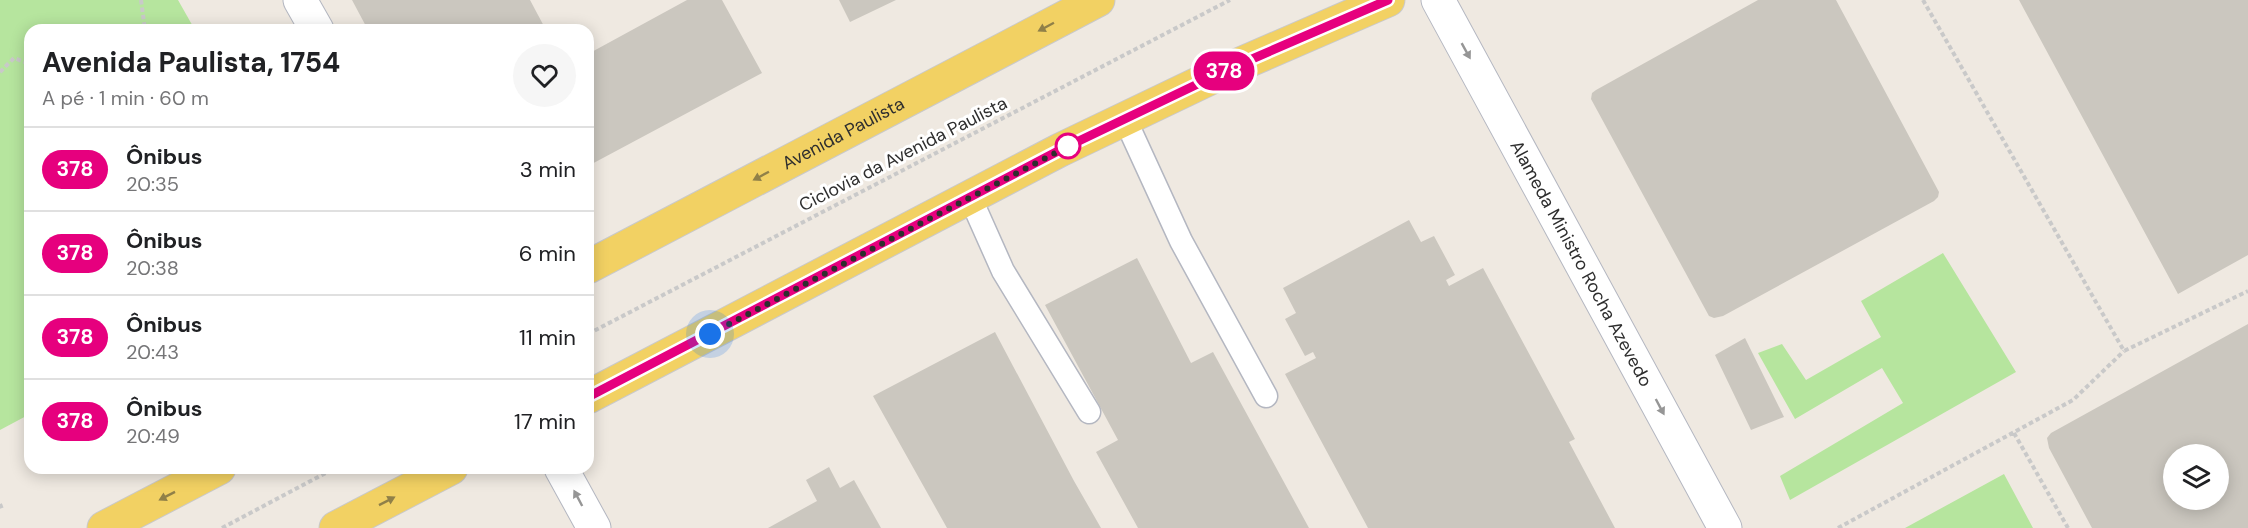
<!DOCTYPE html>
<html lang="pt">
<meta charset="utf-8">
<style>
:root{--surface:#fff;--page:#f6f6f6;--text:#202124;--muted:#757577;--line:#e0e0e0}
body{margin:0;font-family:"DM Sans",sans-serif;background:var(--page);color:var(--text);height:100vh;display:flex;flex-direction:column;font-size:22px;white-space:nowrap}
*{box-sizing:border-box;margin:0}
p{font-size:20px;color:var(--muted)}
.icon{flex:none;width:33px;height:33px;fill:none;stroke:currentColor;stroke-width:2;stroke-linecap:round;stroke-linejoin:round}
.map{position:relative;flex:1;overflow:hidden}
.sheet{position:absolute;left:24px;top:24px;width:570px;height:450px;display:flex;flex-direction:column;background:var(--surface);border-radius:18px;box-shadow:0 3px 15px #0003}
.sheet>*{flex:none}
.badge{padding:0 12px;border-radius:20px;font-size:21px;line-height:39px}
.tools{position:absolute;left:2163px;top:444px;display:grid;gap:12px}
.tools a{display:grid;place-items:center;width:66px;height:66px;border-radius:50%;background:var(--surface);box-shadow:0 3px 15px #0003;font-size:30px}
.you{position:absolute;width:30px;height:30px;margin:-15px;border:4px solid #fff;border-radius:50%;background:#1a73e8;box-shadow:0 0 0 9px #1a73e833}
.map>.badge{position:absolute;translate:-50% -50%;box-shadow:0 0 0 3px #fff}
.round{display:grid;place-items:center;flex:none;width:63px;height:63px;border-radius:32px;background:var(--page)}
.overview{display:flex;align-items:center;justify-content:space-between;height:102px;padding:0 18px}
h1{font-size:28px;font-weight:700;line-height:45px}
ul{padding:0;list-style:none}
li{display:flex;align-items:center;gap:18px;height:84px;padding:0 18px;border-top:2px solid var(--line)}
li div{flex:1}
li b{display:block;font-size:22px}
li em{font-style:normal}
li .badge{min-width:66px;font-weight:700;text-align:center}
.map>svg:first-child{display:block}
</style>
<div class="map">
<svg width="2248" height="528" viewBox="0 0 2248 528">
<rect width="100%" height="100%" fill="#efe9e1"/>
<!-- green -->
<path fill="#b6e59e" d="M0,0H178L195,30H30V414L0,430Z
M1943,253L2016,372L1790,500L1780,476L1903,403L1882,368L1795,419L1758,353L1782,344L1806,380L1881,337L1861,301Z
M2004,474L2033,528H1905Z"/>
<!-- building -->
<path fill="#cbc7bf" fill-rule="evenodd" d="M352,0H530L546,30H368Z
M687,0H722L762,73L588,166V54Z
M839,0H896L850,22Z
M1758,0H1836L1939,192L1938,197L1934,201L1723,316L1714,318L1709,316L1591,99L1592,93L1596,90Z
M2019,0H2248V255L2178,294Z
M1409,220L1421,242L1434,236L1455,275L1446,280L1449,286L1483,268L1575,439L1569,442L1615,528H1368L1285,374L1316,358L1313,352L1305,356L1285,319L1296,313L1283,288Z
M1137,258L1191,363L1213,352L1309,528H1138L1096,452L1118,440L1045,305Z
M2248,324V528H2092L2049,448L2047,438L2051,433ZM2174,454H2218V500H2174Z
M995,332L1074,481L1101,528H947L873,396Z
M1745,338L1784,417L1751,430L1715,355Z
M829,467L840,488L854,480L881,528H768L817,501L806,480Z"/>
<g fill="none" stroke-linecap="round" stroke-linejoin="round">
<!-- lane casing -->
<g stroke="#b4b7c1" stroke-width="25">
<path id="lane" d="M1125,119L1181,241L1266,396
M970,197L1003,271L1089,412"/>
</g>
<!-- street casing -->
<g stroke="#b4b7c1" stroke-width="35">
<g id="street">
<path d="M300,0L317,30"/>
<path id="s1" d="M1438,0L1725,528"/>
<path d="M561,468L594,528"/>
</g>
</g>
<!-- primary casing -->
<g stroke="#c9c9c9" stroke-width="35">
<g id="primary">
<path id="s2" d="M588,267L1098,0"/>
<path d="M588,397L1060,150L1229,69L1388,0"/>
<path d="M104,528L219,468"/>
<path d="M336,528L451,468"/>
</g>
</g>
<!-- path -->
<path stroke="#c9c9c9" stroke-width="4" stroke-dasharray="4.5 3" stroke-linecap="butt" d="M141,0L145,30
M1923,0L2124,351L2248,291
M0,72L14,58L30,64
M588,334L1230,0
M2014,433L2068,528
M0,504L2,509
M222,528L335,468
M1838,528L2073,400L2124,351"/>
<!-- lane -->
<use href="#lane" stroke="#fff" stroke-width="22"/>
<!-- street -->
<use href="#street" stroke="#fff" stroke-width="33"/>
<!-- primary -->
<use href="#primary" stroke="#f2d163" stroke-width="33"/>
</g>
<!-- one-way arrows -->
<defs><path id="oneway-solid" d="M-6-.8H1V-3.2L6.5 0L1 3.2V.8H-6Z" transform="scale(1.5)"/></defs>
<g fill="#908048">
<use href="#oneway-solid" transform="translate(1046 27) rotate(152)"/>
<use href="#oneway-solid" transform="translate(761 176) rotate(152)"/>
<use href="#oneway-solid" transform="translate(167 496) rotate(153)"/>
<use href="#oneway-solid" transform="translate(387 501) rotate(-27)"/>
</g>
<g fill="#969696">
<use href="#oneway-solid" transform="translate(1466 51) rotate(61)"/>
<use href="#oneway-solid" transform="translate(1660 407) rotate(62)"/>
<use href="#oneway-solid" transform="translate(578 498) rotate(-118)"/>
</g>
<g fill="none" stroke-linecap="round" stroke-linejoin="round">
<!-- line casing -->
<g stroke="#fff" stroke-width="14">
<path id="line" d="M588,397L1060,150L1229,69L1388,0"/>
</g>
<!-- line -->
<use href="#line" stroke="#e6007e" stroke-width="9"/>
<!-- walk -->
<path stroke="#2e2e2e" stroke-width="6" stroke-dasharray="0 10.8" d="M710,334L1076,142L1068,146"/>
</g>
<!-- markers -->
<circle fill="#fff" stroke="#e6007e" stroke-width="3" cx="1068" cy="146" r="12"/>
<g text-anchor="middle" stroke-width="6" stroke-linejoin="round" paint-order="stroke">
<!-- street labels -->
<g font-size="18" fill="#2e2e2e" stroke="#fff">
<text dy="6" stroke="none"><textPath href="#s2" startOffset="288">Avenida Paulista</textPath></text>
<text transform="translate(903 154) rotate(-27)" y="6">Ciclovia da Avenida Paulista</text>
<text dy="6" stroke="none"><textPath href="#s1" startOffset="300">Alameda Ministro Rocha Azevedo</textPath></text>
</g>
</g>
</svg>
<div class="tools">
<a><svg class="icon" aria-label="layers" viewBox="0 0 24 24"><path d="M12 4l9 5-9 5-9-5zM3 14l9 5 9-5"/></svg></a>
</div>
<div class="you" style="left:710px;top:334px"></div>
<b class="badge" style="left:1224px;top:71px;background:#e6007e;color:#fff">378</b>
<section class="sheet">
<div class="overview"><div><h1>Avenida Paulista, 1754</h1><p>A pé · 1 min · 60 m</p></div><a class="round"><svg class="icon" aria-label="heart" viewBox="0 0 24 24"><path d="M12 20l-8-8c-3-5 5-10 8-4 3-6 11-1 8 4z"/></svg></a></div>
<ul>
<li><span class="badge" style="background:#e6007e;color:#fff">378</span><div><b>Ônibus</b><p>20:35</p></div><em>3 min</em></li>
<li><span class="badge" style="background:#e6007e;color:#fff">378</span><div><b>Ônibus</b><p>20:38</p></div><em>6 min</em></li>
<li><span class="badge" style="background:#e6007e;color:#fff">378</span><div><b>Ônibus</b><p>20:43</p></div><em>11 min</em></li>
<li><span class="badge" style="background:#e6007e;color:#fff">378</span><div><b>Ônibus</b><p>20:49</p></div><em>17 min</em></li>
</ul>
</section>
</div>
